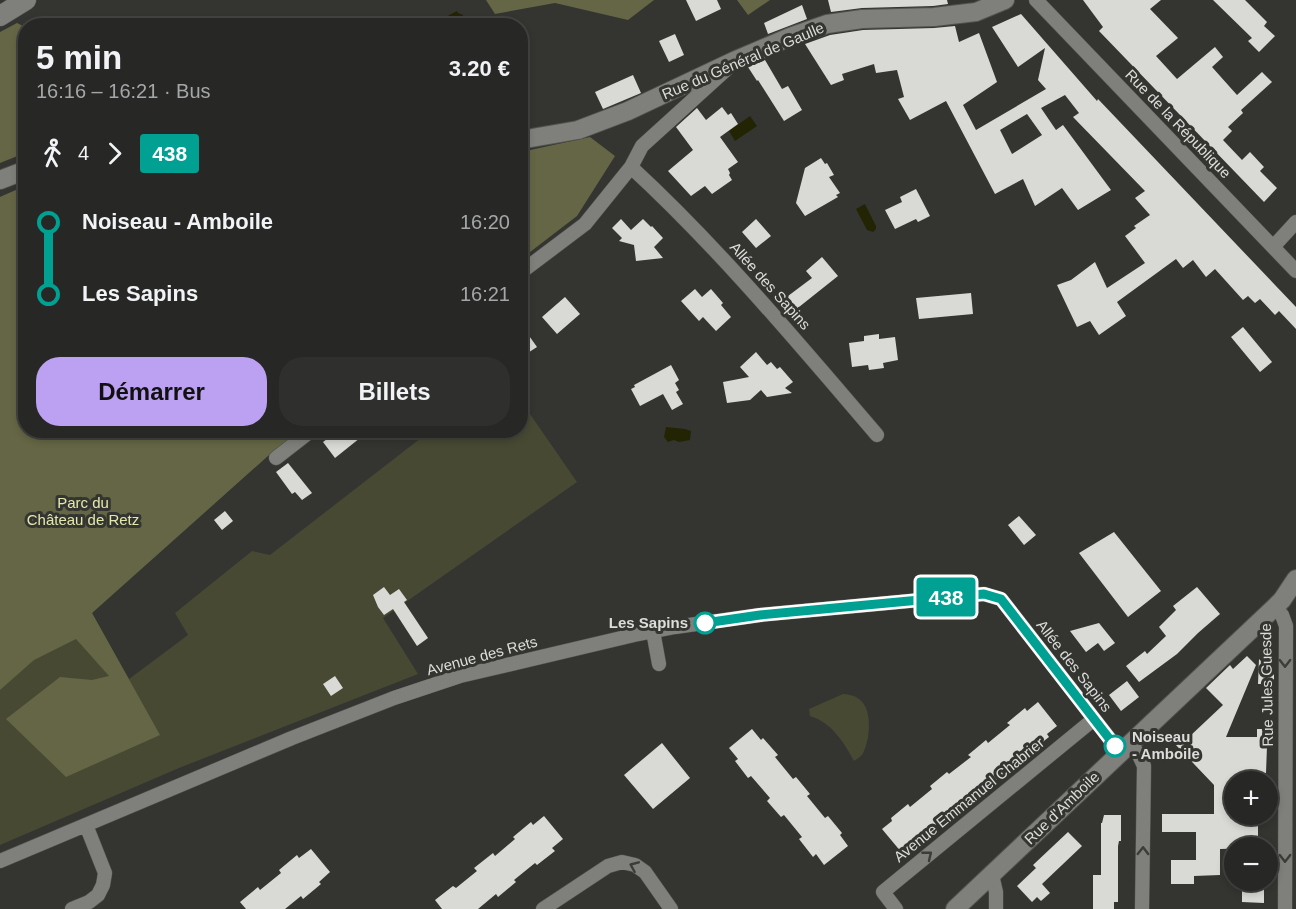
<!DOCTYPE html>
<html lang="fr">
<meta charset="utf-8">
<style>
:root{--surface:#272825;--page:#2f302d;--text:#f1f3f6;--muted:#a4a6a7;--line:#434442;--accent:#bca0f2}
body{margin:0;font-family:Helvetica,sans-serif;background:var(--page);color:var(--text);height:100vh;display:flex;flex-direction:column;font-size:22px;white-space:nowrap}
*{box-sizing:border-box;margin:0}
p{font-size:20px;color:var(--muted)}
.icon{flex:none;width:33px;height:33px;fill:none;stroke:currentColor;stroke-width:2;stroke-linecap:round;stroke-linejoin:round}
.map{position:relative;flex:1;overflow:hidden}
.details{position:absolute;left:18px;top:18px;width:510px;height:420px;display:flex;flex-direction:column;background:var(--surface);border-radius:24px;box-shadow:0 3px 9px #0003,0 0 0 2px var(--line)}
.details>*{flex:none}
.badge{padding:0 12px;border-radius:4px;font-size:21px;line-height:39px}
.buttons{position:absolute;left:1224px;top:771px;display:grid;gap:12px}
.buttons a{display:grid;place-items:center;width:54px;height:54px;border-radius:50%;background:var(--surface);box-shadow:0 3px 9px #0003,0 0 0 2px var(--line);font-size:30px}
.map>.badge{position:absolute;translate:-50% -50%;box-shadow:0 0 0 3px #fff}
.legs{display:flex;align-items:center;gap:9px;height:66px;padding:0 18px;font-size:20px}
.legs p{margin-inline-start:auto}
.headline{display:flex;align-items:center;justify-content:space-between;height:102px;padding:0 18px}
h1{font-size:33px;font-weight:800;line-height:45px}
.primary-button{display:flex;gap:12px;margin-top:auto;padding:12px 18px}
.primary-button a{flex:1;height:69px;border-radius:24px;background:var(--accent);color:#111;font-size:24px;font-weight:800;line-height:69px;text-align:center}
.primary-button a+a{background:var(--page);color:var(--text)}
ul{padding:0 18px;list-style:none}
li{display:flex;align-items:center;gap:21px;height:72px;font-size:22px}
li i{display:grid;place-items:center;width:9px;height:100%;margin:0 8px;background:currentColor}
li i::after{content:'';width:15px;height:15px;margin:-8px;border:4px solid;border-radius:50%;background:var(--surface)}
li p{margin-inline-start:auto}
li:first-child i{background:linear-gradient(#0000 50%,currentColor 0)}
li:last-child i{background:linear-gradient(currentColor 50%,#0000 0)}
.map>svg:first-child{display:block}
</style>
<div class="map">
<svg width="1296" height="909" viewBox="0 0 1296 909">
<rect width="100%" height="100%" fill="#343531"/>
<!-- green -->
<path fill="#474933" d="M25,186L26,430L300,431L269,455L92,613L129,679L188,635L175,613L252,551L270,555L430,431L520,430L521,401L577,482L383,618L418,674L179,768L0,845V197Z
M843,694C868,695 871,716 868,737C867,742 865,750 862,755C860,757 857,759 854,761C843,741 832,723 810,716L809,709Z"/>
<!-- forest -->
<path fill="#646645" d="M486,0H654L628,20L555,3L495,14Z
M737,0H770L748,15Z
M17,23L25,27V153L0,163V32Z
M590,137L615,156L577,216L521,259V152Z
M25,186L26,430L300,431L269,455L92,613L160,735L66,777L6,719L60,677L92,680L109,676L76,639L34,660L0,690V197Z"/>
<!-- water -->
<path fill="#232404" d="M457,11L458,13L463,15V22L454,25H440L438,21Z
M750,116L757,126L735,141L729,131Z
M865,204L876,226V229L873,232L867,230L856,209Z
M666,427L685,429L691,431L690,440L679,442L674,440L668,442L664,437Z"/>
<!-- building -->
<path fill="#d9d9d5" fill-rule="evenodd" d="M686,0H717L721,9L696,21Z
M828,0H947L948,4L933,6L862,8L831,12Z
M1083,0H1161L1150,9L1178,38L1156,56L1177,79L1215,47L1223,57L1212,67L1237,95L1262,72L1272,82L1241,110L1243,113L1228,127L1232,131L1223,140L1242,160L1250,152L1264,167L1260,171L1277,188L1264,202L1099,31L1103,27Z
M1213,0H1245L1267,22L1264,26L1275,36L1259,52L1248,41L1252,38Z
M802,5L807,19L768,34L764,23Z
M1021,14L1097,101L1098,99L1296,307V329L1279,311L1275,315L1260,299L1255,303L1248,296L1243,300L1215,269L1206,277L1193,260L1183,268L1176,259L1117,302L1126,316L1099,335L1090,321L1077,327L1057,285L1071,280L1095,262L1107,288L1145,263L1125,236L1136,228L1134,226L1150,215L1135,198L1145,191L1073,117L1079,113L1065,95L1041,108L1056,130L1063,125L1111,190L1078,210L1062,188L1035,206L1023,179L995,194L946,101L910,120L898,99L904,97L897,70L876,73L874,64L842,74L844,80L831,85L805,44L830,35L863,30L934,28L955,26L959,42L979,33L997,82L963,105L976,130L1046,89L1038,80L1045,48L1018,67L992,27ZM1027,114L1042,135L1012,154L1000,130Z
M675,34L684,55L669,62L659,41Z
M765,60L782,89L788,86L802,110L784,121L758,80L757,81L748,67Z
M633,75L641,93L603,109L595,92Z
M722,107L728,115L731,113L738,124L720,137L738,162L728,169L730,173L729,175L732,180L712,194L705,186L691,196L668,171L693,150L676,127L697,108L706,120Z
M821,158L825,164L827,163L834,175L829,177L840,193L836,195L838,197L805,216L796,203L805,168Z
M916,189L930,216L918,222L916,219L895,229L885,210L902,202L900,197Z
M621,219L631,230L643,219L651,227L652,226L663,238L654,247L663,258L636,261L634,245L619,241L622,238L612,228Z
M756,219L771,236L756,248L742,232Z
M822,257L838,276L794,311L784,299L812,278L806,271Z
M695,289L702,297L711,289L723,303L721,305L731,317L716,331L703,317L699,321L681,301Z
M971,293L973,314L919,319L916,298Z
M565,297L580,314L557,334L542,317Z
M520,323L537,347L520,358Z
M1243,327L1272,362L1260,372L1231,337Z
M879,334V339L895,337L898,360L883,363L884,368L869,370L868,365L852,367L849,343L864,341V336Z
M756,352L767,365L771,362L777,369L780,367L793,382L785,388L792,393L767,397L761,390L750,400L727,403L723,382L749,377L740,367Z
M671,365L679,380L675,383L679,390L676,392L683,404L672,410L663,394L640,406L631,389L635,387L634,385Z
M339,430H370L335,458L323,442Z
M288,463L312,493L302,500L295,492L292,494L276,472Z
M225,511L233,521L222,530L214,520Z
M1019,516L1036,535L1024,545L1008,525Z
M1114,532L1161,591L1128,617L1079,553Z
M384,587L390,595L399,589L407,600L404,602L428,638L417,646L393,609L384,615L378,607L373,595Z
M1197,587L1220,614L1198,633L1177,654L1139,682L1126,666L1145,651L1147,654L1166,636L1159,627L1176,610L1173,606Z
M1099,623L1115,643L1104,651L1098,643L1086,652L1070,631Z
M1247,656L1256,665L1226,737H1257V729H1274V746H1267L1266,773H1259V782H1234V814H1255V820H1258V848L1220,849V875L1194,876V884H1171V860H1196V832H1162V814H1214V785L1175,744L1186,734L1189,737L1223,705L1206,688L1230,665L1233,669Z
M1259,659L1274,675V684H1258Z
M335,676L343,688L331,696L323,684Z
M1127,681L1139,697L1121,711L1109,695Z
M1038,702L1057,726L1047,734L1049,737L1031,751L1029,749L1007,767L1010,769L992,784L990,781L969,798L971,801L953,815L951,813L929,830L932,833L915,847L912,844L902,853L882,829L892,821L891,818L908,804L910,807L932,789L930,786L947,772L949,774L971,757L968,755L986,740L988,743L1010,725L1007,723L1025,708L1027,711Z
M752,729L761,740L763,738L778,755L775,757L793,779L796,777L810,794L807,796L825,818L828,816L842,833L840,835L848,846L824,865L816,854L813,857L799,839L802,837L784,815L781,817L767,801L770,798L751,776L748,778L735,761L738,759L729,748Z
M662,743L690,778L653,809L624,775Z
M1104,815H1121V841H1119L1118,846V902H1114V909H1093V875H1101V823H1102Z
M544,816L563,839L552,848L555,851L537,865L535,863L514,880L516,882L498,897L496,894L478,909H442L435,900L453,886L456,888L477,871L474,868L493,853L495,856L515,839L513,837L531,822L533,825Z
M1068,832L1082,846L1042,884L1050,893L1041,901L1037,897L1032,902L1017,886L1036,868L1033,865Z
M311,849L330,872L319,882L321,884L303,899L301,896L285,909H246L240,902L258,887L260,890L281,873L279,870L297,855L299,858Z
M1242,880H1261V885H1264V903L1242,902Z"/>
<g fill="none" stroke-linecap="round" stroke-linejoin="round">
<!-- minor casing -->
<g stroke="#52524f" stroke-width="15">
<path id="minor" d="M1036,0L1296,271
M631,167C720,249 798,343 877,435
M1273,247L1296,222
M520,273L585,224L631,167L642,146L729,67
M276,458L312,430
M1275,607L1282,615L1286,626L1285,909
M653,631L659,664
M1129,744L1138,753L1144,766L1142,909
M0,861L292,738L394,698L460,676L634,635L675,627L760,615L984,594L1001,599L1120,752
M992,875L996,892V909
M72,909L89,902L98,895L103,885L105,873L86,825
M543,909L608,866L622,862L635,865L645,872L671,909
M896,909L883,892L1094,719"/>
</g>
<!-- tertiary casing -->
<g stroke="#52524f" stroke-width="20">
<path id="tertiary" d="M520,140L578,130L628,111L736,60L790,37L827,24L862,19L934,17L976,12L1005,0
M0,180L26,170
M955,909L1275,607L1282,600L1296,579"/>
</g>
<!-- secondary casing -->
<g stroke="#52524f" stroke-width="21">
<path id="secondary" d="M0,16L26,0"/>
</g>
<!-- minor -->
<use href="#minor" stroke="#7f7f7b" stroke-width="14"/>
<!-- tertiary -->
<use href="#tertiary" stroke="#7f7f7b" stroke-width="18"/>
<!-- secondary -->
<use href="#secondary" stroke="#7f7f7b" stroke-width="20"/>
</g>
<!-- one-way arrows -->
<defs><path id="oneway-chevron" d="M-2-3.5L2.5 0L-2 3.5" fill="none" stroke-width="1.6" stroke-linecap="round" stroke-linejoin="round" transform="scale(1.5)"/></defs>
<g stroke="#3c3c38">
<use href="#oneway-chevron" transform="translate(1285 663) rotate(90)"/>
<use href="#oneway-chevron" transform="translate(1143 851) rotate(-89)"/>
<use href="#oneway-chevron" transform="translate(928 855) rotate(-39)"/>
<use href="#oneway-chevron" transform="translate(1285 858) rotate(90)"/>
<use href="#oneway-chevron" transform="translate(634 866) rotate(-157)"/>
</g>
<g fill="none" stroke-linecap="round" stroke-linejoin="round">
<!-- line-1 casing -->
<g stroke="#fff" stroke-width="14">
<path id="line-1" d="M705,623L760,615L984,594L1001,599L1115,746"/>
</g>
<!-- line-1 -->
<use href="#line-1" stroke="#00a092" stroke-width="9"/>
</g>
<!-- markers -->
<g fill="#fff" stroke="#00a092" stroke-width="3">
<circle cx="705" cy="623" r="10"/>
<circle cx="1115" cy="746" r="10"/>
</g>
<g text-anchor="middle" stroke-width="6" stroke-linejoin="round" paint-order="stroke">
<!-- street labels -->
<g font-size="15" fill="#dcdcda" stroke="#343531">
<text transform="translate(743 61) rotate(-23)" y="5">Rue du Général de Gaulle</text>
<text transform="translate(1178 124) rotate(46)" y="5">Rue de la République</text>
<text transform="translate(770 286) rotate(48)" y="5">Allée des Sapins</text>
<text transform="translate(482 656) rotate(-15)" y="5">Avenue des Rets</text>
<text transform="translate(1074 666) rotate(52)" y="5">Allée des Sapins</text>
<text transform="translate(1267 685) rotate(-91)" y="5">Rue Jules Guesde</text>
<text transform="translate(969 800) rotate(-39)" y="5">Avenue Emmanuel Chabrier</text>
<text transform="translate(1062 808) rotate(-44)" y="5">Rue d'Amboile</text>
</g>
<!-- park labels -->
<g font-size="15" fill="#e4e8ab" stroke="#343531">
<text x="83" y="508">Parc du<tspan x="83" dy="17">Château de Retz</tspan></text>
</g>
<!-- stop labels -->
<g font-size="15" font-weight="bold" fill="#dcdcda" stroke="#343531" text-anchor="end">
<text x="688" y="628">Les Sapins</text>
<text x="1132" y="742" text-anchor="start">Noiseau<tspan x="1132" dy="17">- Amboile</tspan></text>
</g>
</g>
</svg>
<div class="buttons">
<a>+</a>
<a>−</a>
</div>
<b class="badge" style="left:946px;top:597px;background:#00a092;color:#fff">438</b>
<section class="details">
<div class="headline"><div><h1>5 min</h1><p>16:16 – 16:21 · Bus</p></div><b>3.20 €</b></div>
<div class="legs"><svg class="icon" aria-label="walk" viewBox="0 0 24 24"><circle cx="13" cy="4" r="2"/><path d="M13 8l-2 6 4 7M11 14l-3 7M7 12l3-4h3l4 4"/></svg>4<svg class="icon" aria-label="forward" viewBox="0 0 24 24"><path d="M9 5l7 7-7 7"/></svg><b class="badge" style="background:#00a092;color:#fff">438</b></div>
<ul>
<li><i style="color:#00a092"></i><b>Noiseau - Amboile</b><p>16:20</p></li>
<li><i style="color:#00a092"></i><b>Les Sapins</b><p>16:21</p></li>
</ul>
<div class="primary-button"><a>Démarrer</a><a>Billets</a></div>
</section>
</div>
